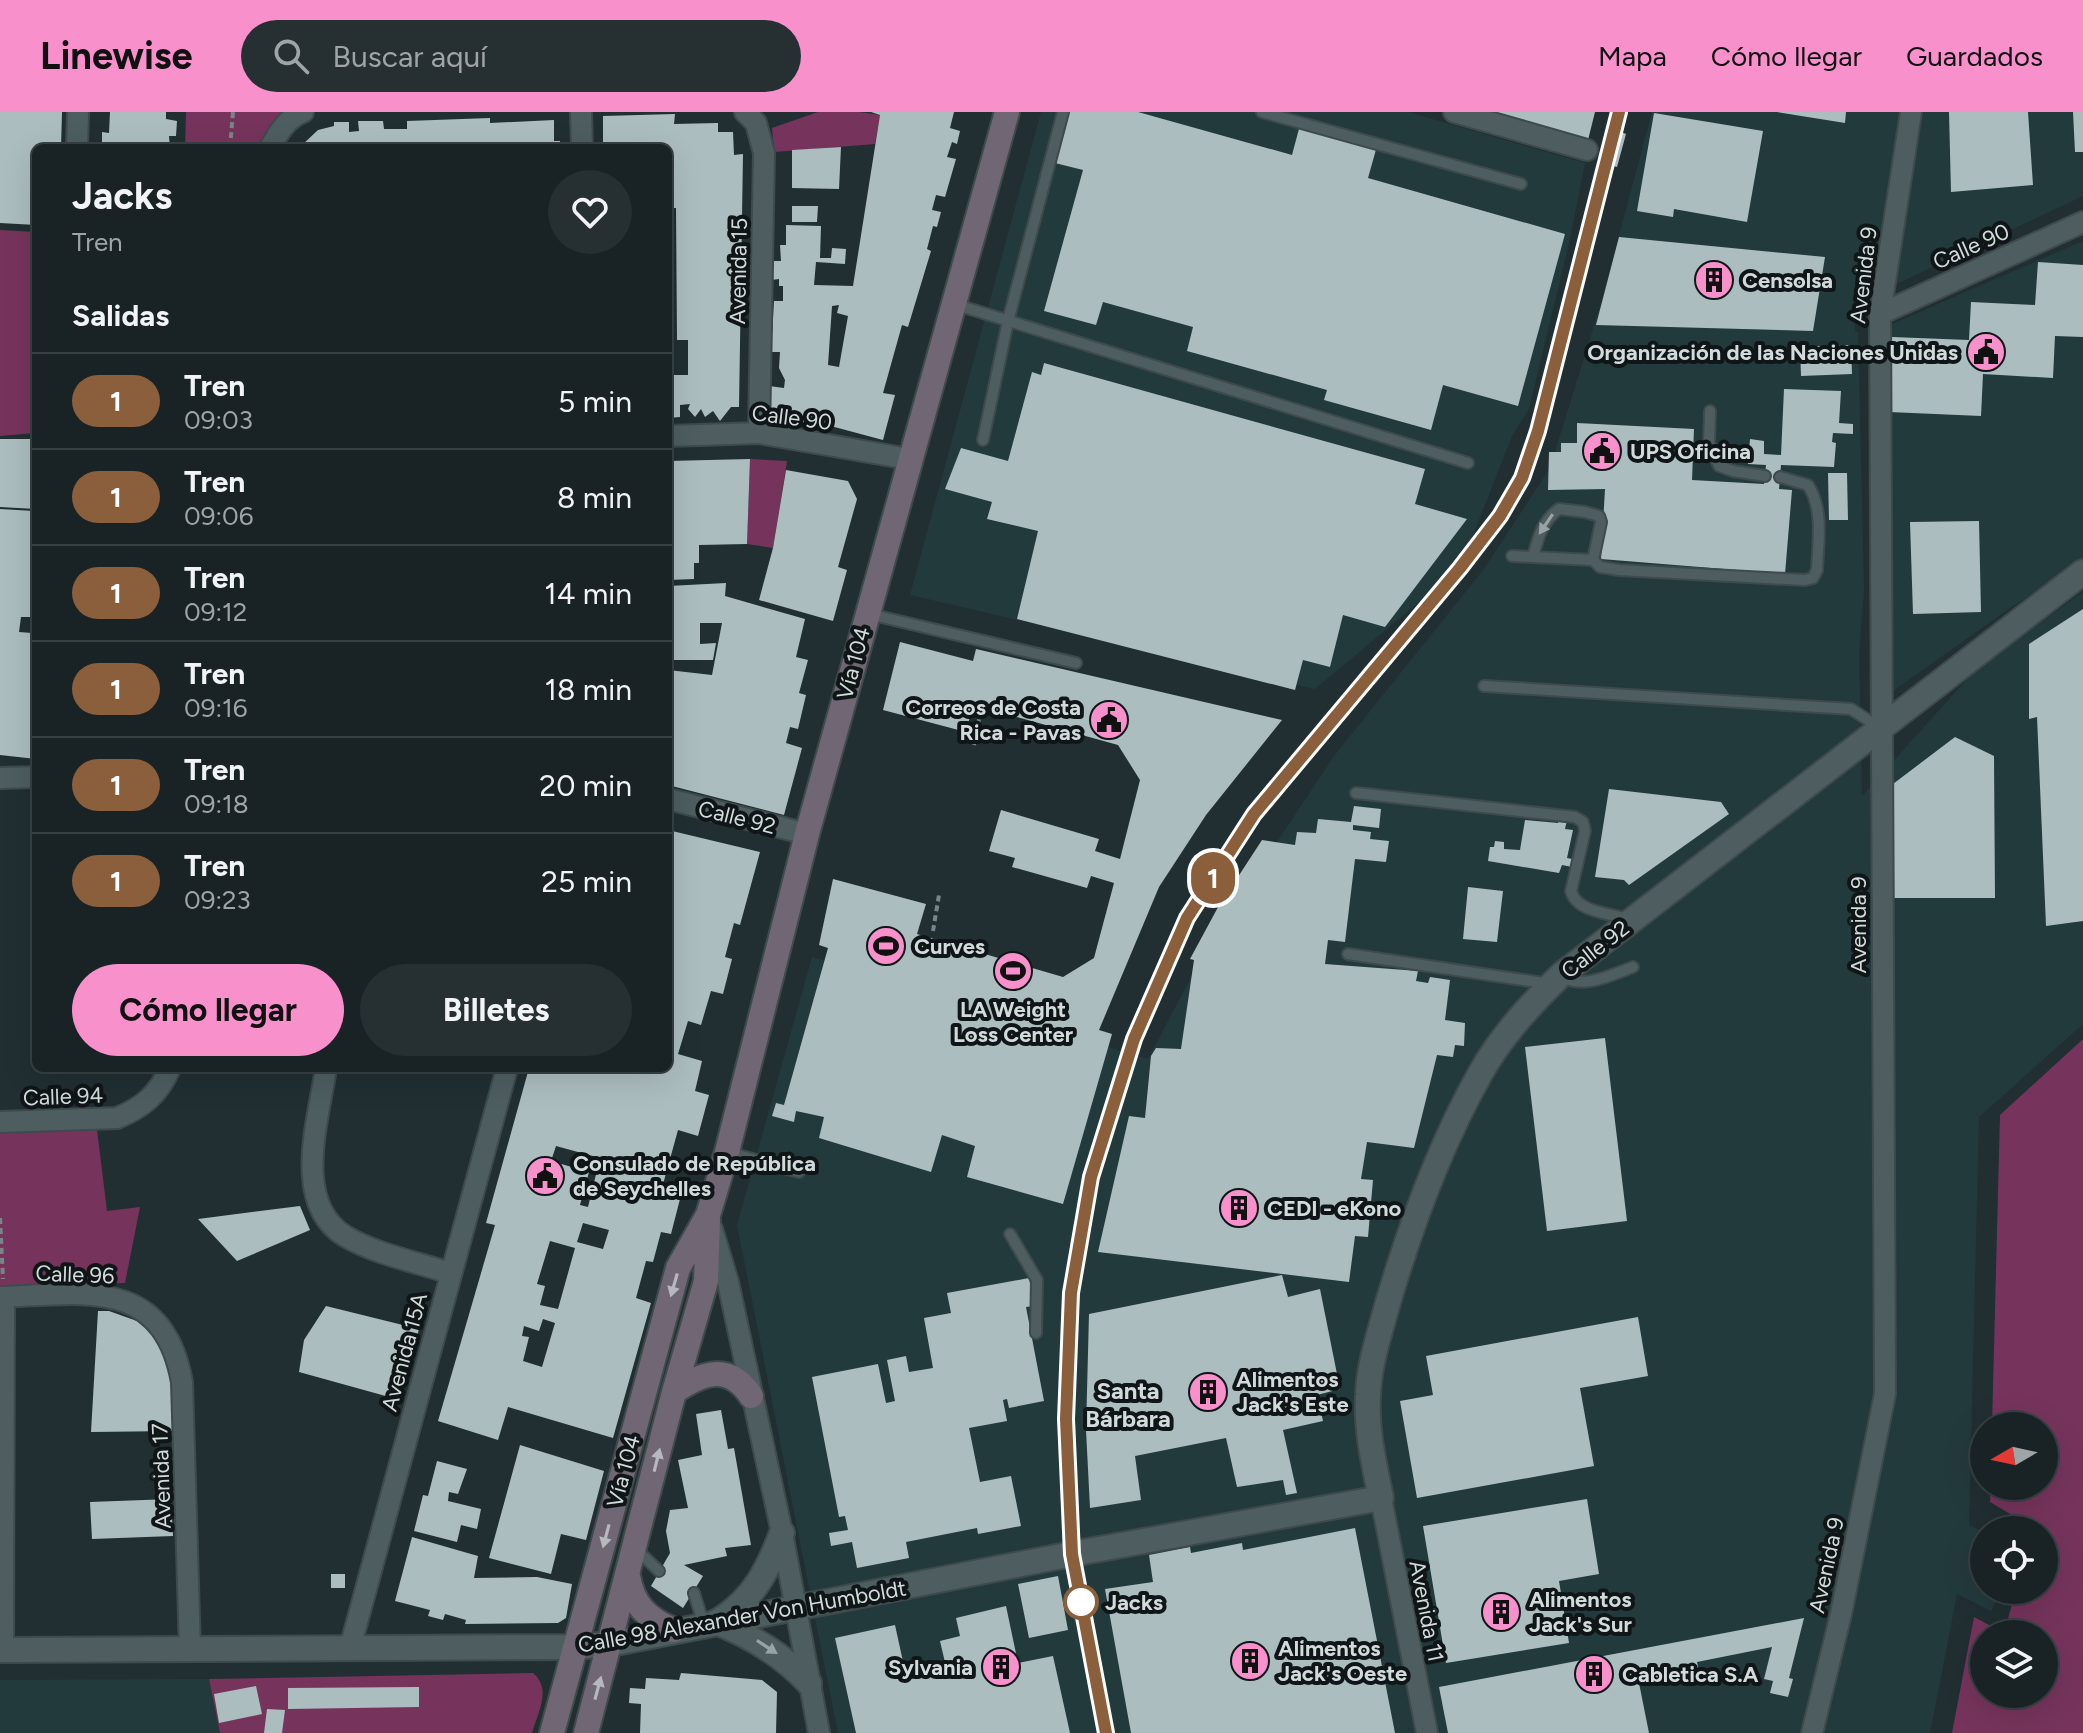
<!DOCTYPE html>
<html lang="es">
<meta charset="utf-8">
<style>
:root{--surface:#192326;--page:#262f32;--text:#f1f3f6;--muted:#9fa4a7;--line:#374043;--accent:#f890cc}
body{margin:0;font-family:Figtree,sans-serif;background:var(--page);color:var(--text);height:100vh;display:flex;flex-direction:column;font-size:30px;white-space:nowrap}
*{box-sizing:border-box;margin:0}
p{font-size:26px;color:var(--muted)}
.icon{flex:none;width:44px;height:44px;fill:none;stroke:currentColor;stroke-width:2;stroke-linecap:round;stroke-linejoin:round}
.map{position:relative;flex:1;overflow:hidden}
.details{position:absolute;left:32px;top:32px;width:640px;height:928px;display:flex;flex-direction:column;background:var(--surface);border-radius:12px;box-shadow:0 8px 32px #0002,0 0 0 2px var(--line)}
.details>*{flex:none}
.badge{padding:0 16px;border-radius:26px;font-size:28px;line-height:52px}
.needle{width:52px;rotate:261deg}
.fabs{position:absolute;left:1970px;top:1300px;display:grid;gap:16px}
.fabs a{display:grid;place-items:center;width:88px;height:88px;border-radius:50%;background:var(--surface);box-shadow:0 8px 32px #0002,0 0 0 2px var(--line);font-size:40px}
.map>.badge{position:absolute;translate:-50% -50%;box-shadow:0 0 0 4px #fff}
h2{padding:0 40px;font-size:30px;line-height:72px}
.round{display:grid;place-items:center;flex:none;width:84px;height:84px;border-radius:42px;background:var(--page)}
.overview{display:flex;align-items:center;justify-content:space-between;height:136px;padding:0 40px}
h1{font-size:38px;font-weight:700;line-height:60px}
.primary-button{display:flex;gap:16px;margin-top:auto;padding:16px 40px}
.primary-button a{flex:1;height:92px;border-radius:48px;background:var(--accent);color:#111;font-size:32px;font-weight:700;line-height:92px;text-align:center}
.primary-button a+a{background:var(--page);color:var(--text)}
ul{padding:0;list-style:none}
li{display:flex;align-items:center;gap:24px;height:96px;padding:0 40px;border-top:2px solid var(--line)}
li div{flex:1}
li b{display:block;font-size:30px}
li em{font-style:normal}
li .badge{min-width:88px;font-weight:700;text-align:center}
header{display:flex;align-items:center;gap:48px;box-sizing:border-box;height:112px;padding:0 40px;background:var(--accent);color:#111}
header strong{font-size:38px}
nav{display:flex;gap:44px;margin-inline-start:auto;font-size:28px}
.search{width:560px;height:72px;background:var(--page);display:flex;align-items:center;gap:20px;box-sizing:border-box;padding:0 28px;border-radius:44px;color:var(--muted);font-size:30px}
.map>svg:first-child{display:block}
</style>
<header>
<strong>Linewise</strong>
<div class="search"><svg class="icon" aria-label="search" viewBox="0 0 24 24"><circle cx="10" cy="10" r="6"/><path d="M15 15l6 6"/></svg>Buscar aquí</div>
<nav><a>Mapa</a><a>Cómo llegar</a><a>Guardados</a></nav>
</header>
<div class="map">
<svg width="2083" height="1621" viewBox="0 0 2083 1621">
<rect width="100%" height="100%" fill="#212f32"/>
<!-- built -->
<path fill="#233a3d" d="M1041,0H1408L1585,51L1570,127L1529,297L1512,324L1460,456L1315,577L910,483Z
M1652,0H2083V84L1854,192L1855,220H1858L1864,478L1859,541L1862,684L1978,555L2083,480V912L1979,1005L1969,1413L1984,1420V1478H2001L1991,1499L1957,1482L1930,1621H838L737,1113L812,845L1148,947L1205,839L1334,644L1484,457L1550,356L1601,191Z
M2083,129V449L2010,496L1893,579L1890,213Z
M209,1567L220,1621H0V1568Z"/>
<!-- green -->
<path fill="#76345c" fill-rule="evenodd" d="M186,0H287L264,23L260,36H185Z
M818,0H859L880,3L875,32L774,40L772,16Z
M0,118L36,120V321L0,324Z
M750,347L787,349L773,436L747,432Z
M2083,927V1621H1952L1974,1505L2004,1521L2016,1478H2044V1418H2032V1415L1990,1390L1991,1374H2044V1314H1992L2000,1003ZM2044,1522V1582H1984V1522Z
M97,1018L107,1099L140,1095L125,1171L0,1174V1019Z
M533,1561C552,1577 538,1600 532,1621H220L209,1567Z"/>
<!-- building -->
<path fill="#acbdc0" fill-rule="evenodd" d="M0,0H62L61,36H36V113L0,111Z
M110,0H166V7L177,9L176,24H169L170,36H102V20L109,21Z
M871,0H954L950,16L960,19L957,32L952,30L947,45L956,47L945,85L936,83L932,98L941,100L937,115L933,114L927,137L931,139L908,215L902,213L883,281L895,283L883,328L827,313L776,307L768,299L769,274L784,276L785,268L779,256L780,240H771L774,189H783V174H779V167L771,168L772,149H781L780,133H786V113L821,114L820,146H831L832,136L846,137L845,152L816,150L814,173L853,174L880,3ZM839,193L837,201L848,204L839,255L828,253L832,194Z
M1065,0H1138L1292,43L1300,13L1377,34L1368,66L1565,122L1518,294L1443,273L1431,318L1324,288L1327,278L1187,239L1193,215L1103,190L1096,213L1044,199L1083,58L1051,50Z
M1490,0H1595L1588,28Z
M1777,0H1846L1845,11Z
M1949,0H2028L2033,73L1951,80Z
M2073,0H2083V40H2075Z
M1654,1L1763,19L1747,110L1674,97L1673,105L1637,99Z
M675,2L674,12L718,11V20H733L734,43L743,42L739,295H731L720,309L713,299L705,305L701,297L695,305L688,297L690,292L680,293V305L668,306V263H688V228H677L676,96H668V36H603V4Z
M490,6V11L554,8V29H560V36H293V33H302L318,18L334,14V10H349V20L359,19L358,9H383L384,17H407V9Z
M1619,19L1626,22L1617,55L1610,53Z
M841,35L839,77L792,76V38Z
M792,94H818L817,110H792Z
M1619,125L1825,145L1813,219L1596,213Z
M2038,150L2083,153V225L2055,224L2053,266L1983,262L1981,304L1889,300L1892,225L1969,228L1971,190L2035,193Z
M1851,233L1852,262L1801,264L1800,235Z
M1044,251L1425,357L1415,392L1467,407L1385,515L1343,503L1330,555L1303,548L1295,578L1017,507L1038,419L987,407L992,390L945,377L961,336L1008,349L1032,260L1041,263Z
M1784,277L1841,279L1839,311L1853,312V322L1833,321L1832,330L1836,331L1834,355L1781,353L1779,377L1792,378L1785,462L1601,447L1605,377L1548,378L1549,340H1561V331H1577V311L1694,317L1692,368L1764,372L1766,353L1748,352L1750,327L1764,329V342L1781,343Z
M0,327H36V397L0,395Z
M750,347L747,432L699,433V451H694V467L668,468V349Z
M786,358L848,369L857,387L838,455L847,458L833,509L759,488L773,436Z
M1828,361H1847L1848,408H1829Z
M0,397L34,399L32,466H36V505H21L19,520L32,521V539H36V647L0,643Z
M1979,409L1981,500L1913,502L1910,410Z
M726,471L725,484L805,507L796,545L808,548L799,581L806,583L798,617L790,615L786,631L802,636L784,703L668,673V558L712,563L722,511H700V532L716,531L713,548H668V474Z
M2083,497V809L2046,814L2037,605L2029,607V532Z
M900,530L973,549L976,537L1282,608L1206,703L1159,775L1099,918L1112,922L1063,1092L967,1065L975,1034L942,1023L931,1060L819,1026L824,1005L796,999L794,1010L772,1004L776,991L784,993L828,836L819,833L833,767L926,792L917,822L1063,865L1094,846L1114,771L1091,764L1087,776L1012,755L1015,746L989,739L1001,698L1099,727L1095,739L1120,747L1140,668L1118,633L973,593L966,620L883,598Z
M1955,625L1994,644L1995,786H1889V675Z
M1609,677L1721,690L1729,702L1629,773L1624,768L1595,765Z
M1354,694L1381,697L1379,716L1353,713V718L1371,720L1370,727L1389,729L1386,750L1355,747L1345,830L1328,828L1325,852L1418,859L1416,869L1428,871L1430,865L1450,868L1445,908L1465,911L1464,934L1455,933L1453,945L1437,943L1414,1036L1367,1030L1361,1067L1373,1068L1368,1125L1355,1124L1349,1170L1098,1140L1129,1004L1145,1006L1151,944L1156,936L1181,937L1194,848L1190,847L1217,797L1262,728L1295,733L1297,720L1316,721L1318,707L1351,710Z
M1559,707L1567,708L1565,717L1573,718L1567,746L1572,747V755L1562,753L1559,761L1488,749L1490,735H1494L1495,729L1504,730V737L1520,738L1525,708L1558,711Z
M668,718L760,740L740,813L734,811L725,845L732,847L723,882L711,879L701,913L688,909L678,942L702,949L695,979L709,983L698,1024L678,1018L670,1047L660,1083L680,1087L671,1122L661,1120L653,1150L646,1149L636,1186L651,1191L613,1326L508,1295L498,1328L438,1309L495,1113L486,1111L529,956L622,958L623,956H668ZM556,1034L600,1046L588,1095L580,1093L589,1060L551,1049ZM583,1111L609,1118L603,1137L577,1130ZM550,1129L575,1136L558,1197L540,1193L545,1174L537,1172ZM543,1207L555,1211L542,1255L523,1249L529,1225L522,1224L524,1214L539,1219Z
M1468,775L1503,779L1497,830L1463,827Z
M1605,926L1627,1109L1547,1119L1525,935Z
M300,1094L310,1118L237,1149L198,1107Z
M1282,1163L1288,1185L1320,1177L1340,1277L1317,1283L1323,1309L1283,1318L1297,1381L1286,1383L1283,1368L1237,1375L1226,1326L1135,1344L1141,1388L1090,1396L1086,1318L1089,1202Z
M1029,1166L1034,1194L1026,1195L1044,1289L1009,1296L1007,1287L1003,1288L1007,1309L969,1316L980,1370L1011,1364L1021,1414L978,1422L977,1416L906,1430L909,1446L857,1456L852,1430L831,1434L829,1421L848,1418L845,1404L839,1405L812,1265L878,1252L886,1291L895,1289L887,1248L906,1244L909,1260L933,1256L924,1206L951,1201L947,1181Z
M326,1194L419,1217L400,1288L299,1260L304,1228Z
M98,1199H109L137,1209L150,1220L163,1241L169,1260L174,1281V1319L91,1320Z
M1638,1205L1648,1264L1580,1276L1594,1354L1417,1386L1400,1289L1433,1283L1426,1244Z
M721,1298L728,1337L734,1336L751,1433L725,1436L727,1444L684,1453L703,1464L683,1496L651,1474L670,1441L666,1419L670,1398L688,1396L678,1348L702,1343L696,1302Z
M520,1333L604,1359L586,1428L561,1422L551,1462L489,1446Z
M437,1349L467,1357L458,1382L449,1380L448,1389L481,1397L477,1417L461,1413L457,1430L414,1419L423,1383L428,1384Z
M171,1387L173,1424L92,1427L90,1390Z
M1587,1387L1599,1462L1559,1469L1569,1531L1446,1551L1423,1414Z
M1355,1416L1395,1621H1131L1105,1477L1153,1470L1149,1443L1190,1435L1191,1441L1242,1431L1243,1438Z
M412,1425L478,1444L474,1466L537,1465L572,1472L566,1506L558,1511L465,1512L466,1508L445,1502L443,1508L428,1504L430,1498L395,1489Z
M331,1462H345V1476H331Z
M1058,1464L1068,1518L1029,1526L1018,1472Z
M1006,1494L1018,1551L1053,1544L1070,1621H856L835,1526L895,1513L907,1568L947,1559L940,1529L960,1524L956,1506Z
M1804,1506L1789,1566L1793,1567L1788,1585L1770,1581L1773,1569L1764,1567L1772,1535L1697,1550L1699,1559L1639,1571L1649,1621H1448L1439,1575Z
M681,1561L762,1568L777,1580L776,1621H640L641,1592L629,1591L630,1576L645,1577L646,1566L679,1568Z
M256,1574L262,1602L219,1611L214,1582Z
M419,1575V1595L288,1597V1576Z
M267,1597L285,1598L282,1621H264Z"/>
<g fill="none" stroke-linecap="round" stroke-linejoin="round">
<!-- service casing -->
<g stroke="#3e4a4c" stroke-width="14">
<path id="service" d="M1262,0L1521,72
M954,192L1468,351
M1710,299L1709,331L1719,354L1733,359L1765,364
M983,328L1008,209L1063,0
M1512,444L1533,445
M1593,448L1601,410L1599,404L1585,400L1559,397C1542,409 1538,426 1533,445L1593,448L1600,455L1619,458L1805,468L1813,466L1817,458C1818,430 1824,398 1808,373L1780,365
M869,502L1076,551
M1484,574L1851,597L1880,616
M1356,681L1575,705L1583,710L1585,719L1571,779C1576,800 1611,802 1629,807
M1348,842L1550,872
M1563,865C1585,877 1611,863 1633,855
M727,1040L799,1060
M1010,1122L1037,1168L1036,1221
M635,1436L659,1459
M694,1481L704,1513"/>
</g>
<!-- minor casing -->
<g stroke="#3e4a4c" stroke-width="24">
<path id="minor" d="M581,0L582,36
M745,0L756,11L764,41L759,321
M1454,0L1587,38
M77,36L78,0
M270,36C278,21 287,6 303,0
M1880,202L2083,110
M668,324L759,321L909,347
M0,666L36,665
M668,687L807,722
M326,956C319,1006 291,1091 345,1124C375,1142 416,1150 450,1161
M0,1010L117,1006C142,996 159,982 170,956
M712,1117L728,1170L782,1421L819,1621
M0,1185C83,1182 163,1164 182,1270L190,1539
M1381,1386L1427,1621
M350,1536L507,956
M3,1538L4,1185
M1812,1621L1841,1502L1885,1282L1880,202L1911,0"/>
</g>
<!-- tertiary casing -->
<g stroke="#3e4a4c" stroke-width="28">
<path id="tertiary" d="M720,1508C754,1486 768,1458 782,1421
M716,1510C753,1525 782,1543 809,1571
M0,1538L575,1535L610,1532L1072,1442L1381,1386C1374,1352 1366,1318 1368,1283C1369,1253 1379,1223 1387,1194C1410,1115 1440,1033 1480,962C1501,924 1530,893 1561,863L2083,460"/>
</g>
<!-- secondary casing -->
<g stroke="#3e4a4c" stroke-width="28">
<path id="secondary" d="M674,1280C703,1260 729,1251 751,1284
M628,1464C633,1493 647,1507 674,1518
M552,1621L678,1156L708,1103L727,1040L807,722L1007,0
M586,1621L674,1280L706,1169L708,1107"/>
</g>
<!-- path -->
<path stroke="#798587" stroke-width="4" stroke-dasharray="6 4" stroke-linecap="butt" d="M230,36L233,0
M974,633L981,597
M933,819L939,783
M0,1106L3,1167"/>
<!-- service -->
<use href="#service" stroke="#4e5e60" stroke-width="10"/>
<!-- minor -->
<use href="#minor" stroke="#4e5e60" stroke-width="20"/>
<!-- tertiary -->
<use href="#tertiary" stroke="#4e5e60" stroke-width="24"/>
<!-- secondary -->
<use href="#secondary" stroke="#706674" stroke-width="24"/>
<!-- rail -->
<path stroke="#bac4c5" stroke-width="6" stroke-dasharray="16 8" stroke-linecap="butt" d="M1106,1621L1072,1442L1066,1307L1071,1181L1091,1065L1134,927L1187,806L1254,702L1460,456L1500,404L1522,366L1538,319L1619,0"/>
</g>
<!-- one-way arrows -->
<defs><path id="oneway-solid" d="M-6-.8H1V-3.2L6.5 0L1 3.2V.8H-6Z" transform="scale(2)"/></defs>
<g fill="#97a3a4">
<use href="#oneway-solid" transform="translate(1546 412) rotate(124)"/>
<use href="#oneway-solid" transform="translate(767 1535) rotate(33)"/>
</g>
<g fill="#b5b8bd">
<use href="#oneway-solid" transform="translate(674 1173) rotate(106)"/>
<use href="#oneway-solid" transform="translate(657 1348) rotate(-76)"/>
<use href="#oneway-solid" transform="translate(606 1424) rotate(105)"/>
<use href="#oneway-solid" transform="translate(598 1576) rotate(-75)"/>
</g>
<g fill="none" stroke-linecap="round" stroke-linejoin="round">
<!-- line casing -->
<g stroke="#fff" stroke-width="18">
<path id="line" d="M1106,1621L1072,1442L1066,1307L1071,1181L1091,1065L1134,927L1187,806L1254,702L1460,456L1500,404L1522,366L1538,319L1619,0"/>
</g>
<!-- line -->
<use href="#line" stroke="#8b5e3c" stroke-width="12"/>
</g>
<!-- icons -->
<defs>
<g id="building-disc" transform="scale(2)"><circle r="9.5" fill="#f890cc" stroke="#101617"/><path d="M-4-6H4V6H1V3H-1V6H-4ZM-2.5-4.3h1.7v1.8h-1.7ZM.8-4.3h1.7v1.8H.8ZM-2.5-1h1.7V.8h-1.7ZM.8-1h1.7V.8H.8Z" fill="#111"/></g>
<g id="civic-disc" transform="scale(2)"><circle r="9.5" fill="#f890cc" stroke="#101617"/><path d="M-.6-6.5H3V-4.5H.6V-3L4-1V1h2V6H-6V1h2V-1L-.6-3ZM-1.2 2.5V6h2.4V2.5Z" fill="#111"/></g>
<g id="stadium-disc" transform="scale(2)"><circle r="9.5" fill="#f890cc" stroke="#101617"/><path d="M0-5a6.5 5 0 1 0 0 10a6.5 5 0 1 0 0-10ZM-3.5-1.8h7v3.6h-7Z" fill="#111"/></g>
</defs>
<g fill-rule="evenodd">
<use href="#building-disc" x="1714" y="168"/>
<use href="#civic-disc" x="1986" y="240"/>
<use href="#civic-disc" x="1602" y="339"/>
<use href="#civic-disc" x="1109" y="608"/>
<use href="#stadium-disc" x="886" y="834"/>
<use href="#stadium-disc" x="1013" y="859"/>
<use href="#civic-disc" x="545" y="1064"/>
<use href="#building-disc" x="1239" y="1096"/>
<use href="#building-disc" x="1208" y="1280"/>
<use href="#building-disc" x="1501" y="1500"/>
<use href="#building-disc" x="1250" y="1549"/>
<use href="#building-disc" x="1001" y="1555"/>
<use href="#building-disc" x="1594" y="1562"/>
</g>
<!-- markers -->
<circle fill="#fff" stroke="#8b5e3c" stroke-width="4" cx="1081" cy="1490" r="16"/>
<g text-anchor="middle" stroke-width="8" stroke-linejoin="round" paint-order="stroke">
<!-- street labels -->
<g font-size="22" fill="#d2dbdc" stroke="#101617">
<text transform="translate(1971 134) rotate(-24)" y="8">Calle 90</text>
<text transform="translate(738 159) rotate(-89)" y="8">Avenida 15</text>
<text transform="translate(1863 163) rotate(-83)" y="8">Avenida 9</text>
<text transform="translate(792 305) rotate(7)" y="8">Calle 90</text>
<text transform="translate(853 551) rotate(-75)" y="8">Vía 104</text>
<text transform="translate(737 705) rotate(14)" y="8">Calle 92</text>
<text transform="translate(1858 813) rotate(-90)" y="8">Avenida 9</text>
<text transform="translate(1595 837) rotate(-38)" y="8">Calle 92</text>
<text transform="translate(63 984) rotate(-2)" y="8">Calle 94</text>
<text transform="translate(75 1162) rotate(2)" y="8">Calle 96</text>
<text transform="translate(404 1240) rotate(-75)" y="8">Avenida 15A</text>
<text transform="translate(623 1359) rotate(-75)" y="8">Vía 104</text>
<text transform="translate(161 1364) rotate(-92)" y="8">Avenida 17</text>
<text transform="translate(1826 1453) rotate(-78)" y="8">Avenida 9</text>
<text transform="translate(1427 1499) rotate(79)" y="8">Avenida 11</text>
<text transform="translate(742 1504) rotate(-10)" y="8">Calle 98 Alexander Von Humboldt</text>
</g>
<!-- poi labels -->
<g font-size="22" font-weight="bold" fill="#d2dbdc" stroke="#101617" text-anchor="start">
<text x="1742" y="176">Censolsa</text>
<text x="1958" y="248" text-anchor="end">Organización de las Naciones Unidas</text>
<text x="1630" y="347">UPS Oficina</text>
<text x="1081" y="603" text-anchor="end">Correos de Costa<tspan x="1081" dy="25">Rica - Pavas</tspan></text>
<text x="914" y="842">Curves</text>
<text x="1013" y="905" text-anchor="middle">LA Weight<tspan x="1013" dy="25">Loss Center</tspan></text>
<text x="573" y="1059">Consulado de República<tspan x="573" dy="25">de Seychelles</tspan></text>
<text x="1267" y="1104">CEDI - eKono</text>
<text x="1236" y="1275">Alimentos<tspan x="1236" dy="25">Jack's Este</tspan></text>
<text x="1529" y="1495">Alimentos<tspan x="1529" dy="25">Jack's Sur</tspan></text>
<text x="1278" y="1544">Alimentos<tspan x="1278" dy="25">Jack's Oeste</tspan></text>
<text x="973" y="1563" text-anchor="end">Sylvania</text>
<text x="1622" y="1570">Cabletica S.A</text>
</g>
<!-- stop labels -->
<g font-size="22" font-weight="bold" fill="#d2dbdc" stroke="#101617" text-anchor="start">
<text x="1105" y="1498">Jacks</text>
</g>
<!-- neighbourhood labels -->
<g font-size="24" font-weight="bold" fill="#d2dbdc" stroke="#101617">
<text x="1128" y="1287">Santa<tspan x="1128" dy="28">Bárbara</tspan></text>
</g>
</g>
</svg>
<div class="fabs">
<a><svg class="needle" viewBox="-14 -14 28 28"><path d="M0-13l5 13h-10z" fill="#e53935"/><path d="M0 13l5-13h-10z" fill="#9fa4a7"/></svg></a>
<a><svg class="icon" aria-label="locate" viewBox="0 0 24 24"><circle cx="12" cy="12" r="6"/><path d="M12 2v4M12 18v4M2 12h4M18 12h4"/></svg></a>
<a><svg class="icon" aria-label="layers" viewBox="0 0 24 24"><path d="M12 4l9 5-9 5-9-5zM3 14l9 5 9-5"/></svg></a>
</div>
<b class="badge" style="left:1213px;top:766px;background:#8b5e3c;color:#fff">1</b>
<section class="details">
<div class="overview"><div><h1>Jacks</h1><p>Tren</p></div><a class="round"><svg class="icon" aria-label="heart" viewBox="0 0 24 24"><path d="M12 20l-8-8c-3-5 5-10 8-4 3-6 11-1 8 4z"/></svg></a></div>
<h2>Salidas</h2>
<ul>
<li><span class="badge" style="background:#8b5e3c;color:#fff">1</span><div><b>Tren</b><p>09:03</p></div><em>5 min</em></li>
<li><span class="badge" style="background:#8b5e3c;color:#fff">1</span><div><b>Tren</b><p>09:06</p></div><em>8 min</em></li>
<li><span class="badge" style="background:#8b5e3c;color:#fff">1</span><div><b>Tren</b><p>09:12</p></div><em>14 min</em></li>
<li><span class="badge" style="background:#8b5e3c;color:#fff">1</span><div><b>Tren</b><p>09:16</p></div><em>18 min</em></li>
<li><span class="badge" style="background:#8b5e3c;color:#fff">1</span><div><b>Tren</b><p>09:18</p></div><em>20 min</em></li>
<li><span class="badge" style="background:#8b5e3c;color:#fff">1</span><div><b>Tren</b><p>09:23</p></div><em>25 min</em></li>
</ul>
<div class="primary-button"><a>Cómo llegar</a><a>Billetes</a></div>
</section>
</div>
